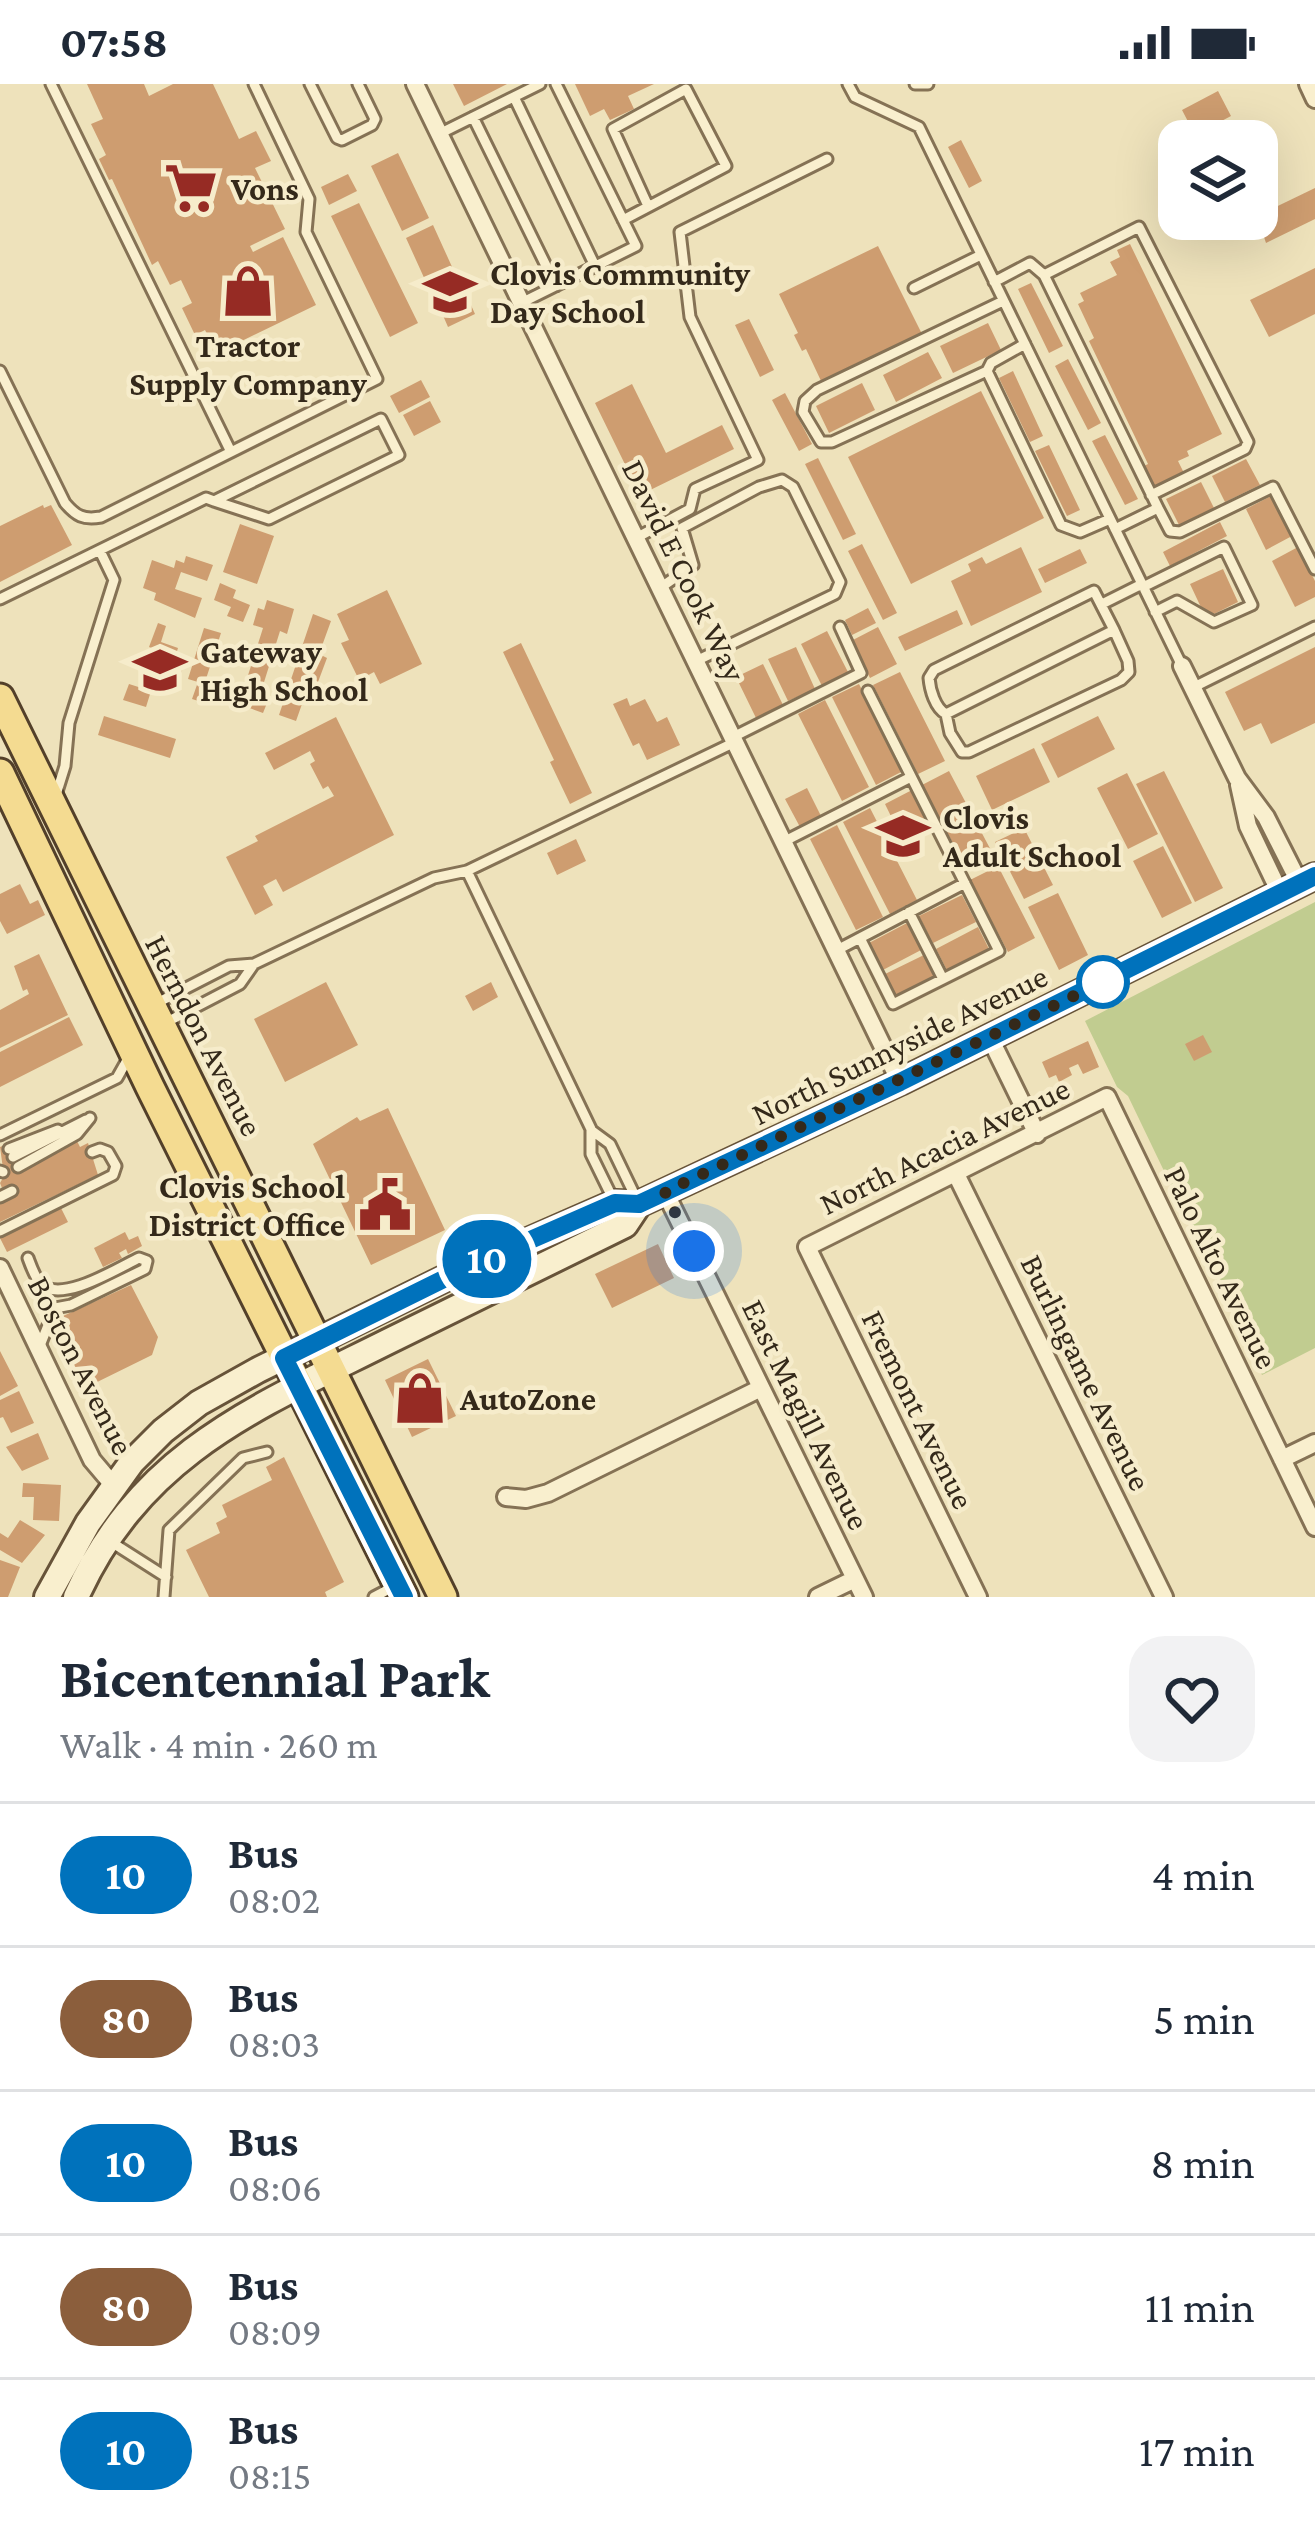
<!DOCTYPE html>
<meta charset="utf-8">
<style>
:root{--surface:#fff;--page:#f2f2f3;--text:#1f2937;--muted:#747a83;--line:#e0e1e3}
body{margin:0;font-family:"Crimson Pro",serif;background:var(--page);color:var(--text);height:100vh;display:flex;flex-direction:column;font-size:45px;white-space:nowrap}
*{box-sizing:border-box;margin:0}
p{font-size:39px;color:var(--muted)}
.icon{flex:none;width:66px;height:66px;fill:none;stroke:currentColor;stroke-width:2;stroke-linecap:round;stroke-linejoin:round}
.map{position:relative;height:1513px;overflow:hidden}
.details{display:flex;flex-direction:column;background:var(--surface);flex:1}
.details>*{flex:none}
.badge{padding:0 24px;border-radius:39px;font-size:42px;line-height:78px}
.controls{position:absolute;left:1158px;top:36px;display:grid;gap:24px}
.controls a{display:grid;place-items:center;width:120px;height:120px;border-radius:24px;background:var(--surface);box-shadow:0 12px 48px #0002;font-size:60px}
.you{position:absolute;width:60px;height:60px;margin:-30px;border:9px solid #fff;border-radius:50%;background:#1a73e8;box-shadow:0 0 0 18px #1a73e833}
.map>.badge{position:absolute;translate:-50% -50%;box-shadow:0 0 0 6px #fff}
.round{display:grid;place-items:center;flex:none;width:126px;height:126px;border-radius:36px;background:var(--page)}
.head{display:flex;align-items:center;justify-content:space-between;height:204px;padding:0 60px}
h1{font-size:57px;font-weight:700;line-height:90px}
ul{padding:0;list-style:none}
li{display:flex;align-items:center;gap:36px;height:144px;padding:0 60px;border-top:3px solid var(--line)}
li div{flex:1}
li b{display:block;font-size:45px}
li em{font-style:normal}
li .badge{min-width:132px;font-weight:700;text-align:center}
.status{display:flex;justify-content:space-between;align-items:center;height:84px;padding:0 60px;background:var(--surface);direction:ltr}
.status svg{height:33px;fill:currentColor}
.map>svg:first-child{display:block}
</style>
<div class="status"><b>07:58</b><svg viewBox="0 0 49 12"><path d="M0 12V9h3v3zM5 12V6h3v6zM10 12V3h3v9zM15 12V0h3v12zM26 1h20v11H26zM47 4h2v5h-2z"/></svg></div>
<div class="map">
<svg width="1315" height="1513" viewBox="0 0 1315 1513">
<rect width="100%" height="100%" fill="#eee2bb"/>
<!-- green -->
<path fill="#c1cc90" d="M1315,818V1264L1262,1291L1128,1012L1117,1003L1085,937Z"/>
<!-- building -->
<path fill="#ce9d70" d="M87,0H144L149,12L173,0H213L239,55L256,47L271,77L255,84L285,145L250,162L253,168L283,153L316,221L217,269L205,246L195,251L182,224L192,219L181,196L170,201L158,177L152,181L112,95L109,96L99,75L106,71L91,40L103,35Z
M453,0H507L464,22Z
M575,0H654L628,12L634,25L610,36L604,25L590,32Z
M1218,7L1231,32L1195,51L1182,26Z
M961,56L982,97L969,104L948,63Z
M398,69L429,134L402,147L371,82Z
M348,90L357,107L329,121L321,103Z
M1315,104V135L1266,159L1257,132Z
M359,119L418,239L390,253L331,132Z
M433,141L453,185L426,198L406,154Z
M1130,160L1222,350L1187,367L1189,372L1178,377L1185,391L1155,406L1144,382L1148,380L1089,257L1094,254L1078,220L1084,217L1080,209L1117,191L1110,178L1120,173L1117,166Z
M878,162L922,250L822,299L806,265L802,267L794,251L798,249L779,210Z
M1315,184V230L1269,253L1250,216Z
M1031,199L1063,262L1049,269L1018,205Z
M462,201L475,230L448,243L435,213Z
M749,235L774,286L760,293L735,241Z
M988,239L1001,266L953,289L940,262Z
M928,268L942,294L896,318L883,291Z
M1068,275L1101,339L1088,346L1055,282Z
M1013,287L1043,352L1030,358L999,294Z
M421,296L430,313L399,329L390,312Z
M862,299L875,326L829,349L816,322Z
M632,300L666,369L722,341L734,365L640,411L595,319Z
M981,307L1044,434L911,500L848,373Z
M785,309L812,360L799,367L772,316Z
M430,317L441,338L414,352L403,331Z
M1105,351L1138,415L1125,421L1092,357Z
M1049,361L1080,426L1067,432L1035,367Z
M818,374L856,450L843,456L805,380Z
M1246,375L1260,401L1225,418L1212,392Z
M1201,398L1214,424L1179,441L1166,415Z
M1271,412L1292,452L1266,466L1246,425Z
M43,421L44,424L51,421L72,461L0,498V442Z
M1220,438L1227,452L1170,482L1163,468Z
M240,440L274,452L257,500L223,488Z
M862,460L897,529L883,536L848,467Z
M1021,463L1042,508L971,542L951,497L971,487L968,480L982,473L986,480Z
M1298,463L1315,497V513L1295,523L1272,477Z
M1080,465L1087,479L1045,499L1038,485Z
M186,472L213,481L207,497L181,488L175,505L202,514L195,534L154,516L156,509L143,504L152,476L174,484L176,476L184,479Z
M1223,485L1238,518L1206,534L1190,500Z
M220,499L236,506L233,514L250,521L243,538L227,532L231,523L214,516Z
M387,506L422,580L380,600L374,588L359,596L341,559L349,556L337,530Z
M267,516L294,525L287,550L280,547L260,611L269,614L263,629L247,623L253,607L244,604L263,544L253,541L258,524L264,526Z
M868,524L876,539L852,551L845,536Z
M957,526L963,540L905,567L898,553Z
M313,530L331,537L319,570L327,574L315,606L308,603L296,637L279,631Z
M158,539L166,542L161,558L178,564L173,580L183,584L177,599L161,592L166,579L156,575L159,567L149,563Z
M878,543L897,580L870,594L851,557Z
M204,544L221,549L204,601L213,604L208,620L192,615L198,598L188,595Z
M827,547L848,588L822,602L801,560Z
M521,559L592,709L570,720L550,678L554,676L503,568Z
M796,563L815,605L788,617L768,575Z
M1315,563V639L1271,660L1261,639L1244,647L1225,608Z
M763,580L783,621L756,634L736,593Z
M900,588L945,677L918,690L873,601Z
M129,600L151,607L146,623L123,616Z
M859,600L903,687L876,701L832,613Z
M627,614L630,622L645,615L657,638L667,633L680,661L647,676L639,659L633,662L613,620Z
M825,616L869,703L842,717L798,630Z
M104,632L176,655L170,674L98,651Z
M1098,632L1115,665L1058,694L1041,660Z
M336,633L394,751L283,808L276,795L263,802L273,821L255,831L226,773L258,757L255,752L334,712L328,702L323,705L310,680L315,677L310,667L274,686L265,669Z
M1034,664L1050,698L992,726L976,692Z
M949,687L994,772L967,786L922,701Z
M1164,687L1223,804L1195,818L1136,700Z
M1127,689L1158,750L1128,765L1097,704Z
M807,704L821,732L800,743L785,715Z
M912,706L933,747L905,761L885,720Z
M870,724L917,816L890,830L843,738Z
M837,741L883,833L856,846L810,755Z
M1024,744L1053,801L1024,815L995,758Z
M576,755L586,777L557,791L547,769Z
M1163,762L1192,819L1162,834L1133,777Z
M998,782L1035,854L1008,868L970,796Z
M20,800L30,820L38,816L45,831L7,850L0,837V810Z
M1058,809L1088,871L1059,886L1028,823Z
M962,811L976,838L933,859L919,832Z
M909,838L923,865L881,887L867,860Z
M978,843L992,871L950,892L936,865Z
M39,870L68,931L0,964V926L29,910L27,905L23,907L14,882Z
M926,870L940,899L897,920L883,891Z
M326,898L358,961L285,998L254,935Z
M491,898L498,913L473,927L465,912Z
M69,933L83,961L0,1003V968Z
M1203,951L1212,968L1194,977L1185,960Z
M1088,957L1099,983L1083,990L1078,980L1069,984L1072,991L1059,998L1056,991L1049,994L1042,978Z
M388,1024L445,1146L371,1181L313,1060L357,1033L360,1037Z
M76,1055L80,1063L88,1059L98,1091L0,1138V1118L15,1111L9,1101L2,1104L0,1099L4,1092L0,1063L7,1060L18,1085Z
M61,1124L68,1138L7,1168L0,1154Z
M125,1148L129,1156L138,1152L142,1162L128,1170L126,1165L119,1169L122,1174L103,1183L94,1164Z
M658,1160L674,1194L612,1224L595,1190Z
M131,1201L158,1253L152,1271L85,1304L58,1245L63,1232Z
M0,1267L18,1302L0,1312Z
M428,1275L456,1332L412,1353L385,1296Z
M19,1307L34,1339L11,1349L3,1333L0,1334V1316Z
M38,1349L49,1375L22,1387L6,1363Z
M284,1373L344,1498L325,1508L327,1513H209L186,1466L220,1449L216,1439L227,1433L222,1421L272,1396L266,1383Z
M23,1399L61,1401L59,1437L33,1436L34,1413H22Z
M20,1436L45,1451L22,1479L0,1466V1449L8,1454Z
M0,1476L20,1483L8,1513H0Z"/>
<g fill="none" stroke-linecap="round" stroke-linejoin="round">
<!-- service casing -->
<g stroke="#857255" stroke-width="15">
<path id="service" d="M51,0L231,368
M310,0L337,54L342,56L372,41L375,35L358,0
M848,0L855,13L919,43L1182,582
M915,0H928
M514,13L595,182
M473,33L556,202
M439,50L540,0
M623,136L726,82L686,5L613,45L648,122
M1044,191L1139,143L1248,358L1245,365L1151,411
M994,198L1030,179L1044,191L1158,424L1115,445
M914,204L981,171
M521,219L636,162L556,0
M1025,260L991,279L987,287L1061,441L1080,448L1110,435
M0,287L65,419C76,432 83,436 101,433L377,295L306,148L309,115L254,0
M987,287L832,358H821L803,328L805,317L817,306L1003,217
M1158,424L1170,447L1180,448L1273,403L1315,485
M636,454L690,425L695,405L758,376L690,233L680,148L827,75
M1143,503L1224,463L1252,521L1214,538L1177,517L1155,528
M660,504L693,481L682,444L759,403L782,396L793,403L840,498L835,510L696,577
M1094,507L1114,546L946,630C935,624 930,606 929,594L934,586Z
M0,515L206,414L214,417L381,335L399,371L269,435L214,417
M1102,520L1142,500
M1192,604L1315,543
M946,630L950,649L962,668H969L1121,596L1129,588L1128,577L1114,546
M733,653L861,589L840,543
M55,714L65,682L69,639L114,496L100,467
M783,758L911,693
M467,787L591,1045V1070L613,1115
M909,828L943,895
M860,854L893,920L999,867L868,607
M837,866L965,799
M157,919L229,882L254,880L434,794L467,787L735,658
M165,939L240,900L254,880
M591,1046L610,1060L637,1116
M0,1051L117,994L130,971
M9,1065L58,1046
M13,1073L86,1036
M18,1083L77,1050L90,1034
M0,1087L3,1088
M0,1113L12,1107
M0,1147L113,1091L116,1082L108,1068L100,1065L92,1068
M28,1174C31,1182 35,1194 41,1200C61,1220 118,1184 139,1174L147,1177
M39,1264L55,1224L71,1221L145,1185L147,1177
M108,1456L166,1493
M164,1513L169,1446L243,1374L267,1368
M374,1513L393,1503"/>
</g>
<!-- minor casing -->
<g stroke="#857255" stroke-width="22">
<path id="minor" d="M415,0L900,998
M1308,0L1315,15
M1182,582L1237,694L1266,733L1300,800
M1239,701L1248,742L1280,809
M990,954L1037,1050
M956,1090L1164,1513
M665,1108L864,1513
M0,1184L92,1376L114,1402
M1282,1375L1315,1359
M506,1413L526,1415L548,1409L761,1304
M818,1513L855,1495
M978,1513L807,1163L1107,1013L1315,1443"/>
</g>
<!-- secondary casing -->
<g stroke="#675339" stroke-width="30">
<path id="secondary" d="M47,1513L88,1439L132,1378L163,1347L199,1319L258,1286L464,1185L615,1119L639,1120L900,998L1315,792
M76,1513C141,1369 255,1324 387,1258C466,1219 546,1180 625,1141L639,1120"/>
</g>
<!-- primary casing -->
<g stroke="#53402a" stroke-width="33">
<path id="primary" d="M0,614L443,1513
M0,689L150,1003L404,1513"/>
</g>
<!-- service -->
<use href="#service" stroke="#f9efce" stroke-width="9"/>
<!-- minor -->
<use href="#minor" stroke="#f9efce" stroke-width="16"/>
<!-- secondary -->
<use href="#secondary" stroke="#f9efce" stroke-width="24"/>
<!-- primary -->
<use href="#primary" stroke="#f4db91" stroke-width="27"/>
</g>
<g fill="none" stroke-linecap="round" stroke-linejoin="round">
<!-- line casing -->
<g stroke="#fff" stroke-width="27">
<path id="line" d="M404,1513L284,1274L464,1185L615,1119L639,1120L900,998L1315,792"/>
</g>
<!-- line -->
<use href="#line" stroke="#0072bc" stroke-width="18"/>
<!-- walk -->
<path stroke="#34291a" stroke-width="12" stroke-dasharray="0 21.6" d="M694,1167L665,1108L1103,898"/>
</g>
<!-- icons -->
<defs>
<g id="supermarket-bare" transform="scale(4.14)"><path d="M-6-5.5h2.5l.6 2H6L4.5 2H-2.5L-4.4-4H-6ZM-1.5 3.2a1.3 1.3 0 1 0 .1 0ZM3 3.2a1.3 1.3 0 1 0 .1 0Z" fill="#962b24" stroke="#f6eccb" stroke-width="2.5" paint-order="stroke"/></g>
<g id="shop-bare" transform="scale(4.14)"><path d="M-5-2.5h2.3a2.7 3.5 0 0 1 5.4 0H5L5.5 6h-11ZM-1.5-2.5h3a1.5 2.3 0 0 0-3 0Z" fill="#962b24" stroke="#f6eccb" stroke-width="2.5" paint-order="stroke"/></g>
<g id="school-bare" transform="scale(4.14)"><path d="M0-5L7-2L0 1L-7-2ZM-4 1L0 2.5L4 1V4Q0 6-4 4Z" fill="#962b24" stroke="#f6eccb" stroke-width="2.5" paint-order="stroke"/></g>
<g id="civic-bare" transform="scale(4.14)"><path d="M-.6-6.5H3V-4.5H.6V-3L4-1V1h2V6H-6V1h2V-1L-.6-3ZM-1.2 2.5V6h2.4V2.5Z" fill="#962b24" stroke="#f6eccb" stroke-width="2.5" paint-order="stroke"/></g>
</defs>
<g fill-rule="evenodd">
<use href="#supermarket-bare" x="191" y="104"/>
<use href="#shop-bare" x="248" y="207"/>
<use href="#school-bare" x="450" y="208"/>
<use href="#school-bare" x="160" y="586"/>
<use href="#school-bare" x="903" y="752"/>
<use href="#civic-bare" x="385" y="1121"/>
<use href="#shop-bare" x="420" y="1314"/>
</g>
<!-- markers -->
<circle fill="#fff" stroke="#0072bc" stroke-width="6" cx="1103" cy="898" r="24"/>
<g text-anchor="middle" stroke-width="9" stroke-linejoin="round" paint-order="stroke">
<!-- poi labels -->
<g font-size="33" font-weight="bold" fill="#34291a" stroke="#f6eccb" text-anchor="start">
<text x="231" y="116">Vons</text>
<text x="490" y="201">Clovis Community<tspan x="490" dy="38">Day School</tspan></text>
<text x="248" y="273" text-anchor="middle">Tractor<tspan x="248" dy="38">Supply Company</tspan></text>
<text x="200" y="579">Gateway<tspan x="200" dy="38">High School</tspan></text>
<text x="943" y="745">Clovis<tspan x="943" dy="38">Adult School</tspan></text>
<text x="345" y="1114" text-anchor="end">Clovis School<tspan x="345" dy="38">District Office</tspan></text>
<text x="460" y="1326">AutoZone</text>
</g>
<!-- street labels -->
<g font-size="33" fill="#34291a" stroke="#f6eccb">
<text transform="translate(685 486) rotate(64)" y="12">David E Cook Way</text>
<text transform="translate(205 951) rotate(63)" y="12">Herndon Avenue</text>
<text transform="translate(899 960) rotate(-26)" y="12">North Sunnyside Avenue</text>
<text transform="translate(944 1061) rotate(-26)" y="12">North Acacia Avenue</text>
<text transform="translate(1222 1183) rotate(64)" y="12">Palo Alto Avenue</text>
<text transform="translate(82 1281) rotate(63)" y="12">Boston Avenue</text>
<text transform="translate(1087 1288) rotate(64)" y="12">Burlingame Avenue</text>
<text transform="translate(919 1325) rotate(64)" y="12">Fremont Avenue</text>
<text transform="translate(807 1330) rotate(64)" y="12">East Magill Avenue</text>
</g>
</g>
</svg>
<div class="controls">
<a><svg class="icon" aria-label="layers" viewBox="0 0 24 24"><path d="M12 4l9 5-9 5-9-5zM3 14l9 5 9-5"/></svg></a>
</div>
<div class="you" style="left:694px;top:1167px"></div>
<b class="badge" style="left:487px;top:1175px;background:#0072bc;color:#fff">10</b>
</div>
<section class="details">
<div class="head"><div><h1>Bicentennial Park</h1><p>Walk · 4 min · 260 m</p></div><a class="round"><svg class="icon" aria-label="heart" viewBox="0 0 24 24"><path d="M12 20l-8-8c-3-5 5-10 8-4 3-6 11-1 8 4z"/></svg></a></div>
<ul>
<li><span class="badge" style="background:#0072bc;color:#fff">10</span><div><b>Bus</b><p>08:02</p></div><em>4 min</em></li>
<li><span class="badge" style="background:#8b5e3c;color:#fff">80</span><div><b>Bus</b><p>08:03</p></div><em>5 min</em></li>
<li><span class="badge" style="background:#0072bc;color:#fff">10</span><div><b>Bus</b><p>08:06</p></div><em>8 min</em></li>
<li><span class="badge" style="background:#8b5e3c;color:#fff">80</span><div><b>Bus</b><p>08:09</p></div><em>11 min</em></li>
<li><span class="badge" style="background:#0072bc;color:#fff">10</span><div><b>Bus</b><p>08:15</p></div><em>17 min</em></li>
</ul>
</section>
